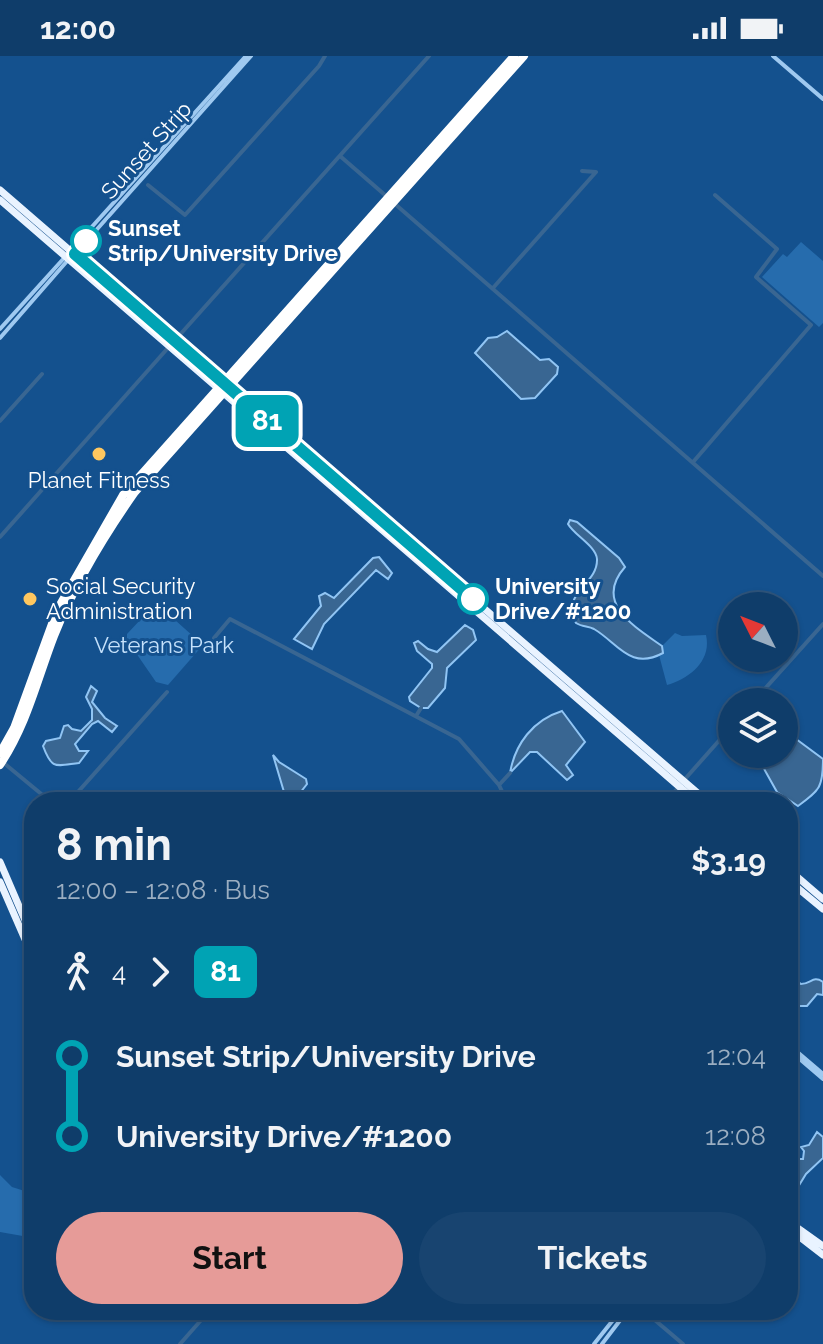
<!DOCTYPE html>
<meta charset="utf-8">
<style>
:root{--surface:#0f3d6a;--page:#184470;--text:#f1f3f6;--muted:#9baec1;--line:#2f567e;--accent:#e69b98}
body{margin:0;font-family:Raleway,sans-serif;background:var(--page);color:var(--text);height:100vh;display:flex;flex-direction:column;font-size:30px;white-space:nowrap}
*{box-sizing:border-box;margin:0}
p{font-size:26px;color:var(--muted)}
.icon{flex:none;width:44px;height:44px;fill:none;stroke:currentColor;stroke-width:2;stroke-linecap:round;stroke-linejoin:round}
.map{position:relative;flex:1;overflow:hidden}
.panel{position:absolute;left:24px;top:736px;width:774px;height:528px;display:flex;flex-direction:column;background:var(--surface);border-radius:32px;box-shadow:0 2px 6px #0004,0 0 0 2px var(--line)}
.panel>*{flex:none}
.badge{padding:0 16px;border-radius:12px;font-size:28px;line-height:52px}
.needle{width:52px;rotate:312deg}
.controls{position:absolute;left:718px;top:536px;display:grid;gap:16px}
.controls a{display:grid;place-items:center;width:80px;height:80px;border-radius:50%;background:var(--surface);box-shadow:0 2px 6px #0004,0 0 0 2px var(--line);font-size:40px}
.map>.badge{position:absolute;translate:-50% -50%;box-shadow:0 0 0 4px #fff}
.legs{display:flex;align-items:center;gap:12px;height:88px;padding:0 32px;font-size:26px}
.legs p{margin-inline-start:auto}
.summary{display:flex;align-items:center;justify-content:space-between;height:136px;padding:0 32px}
h1{font-size:44px;font-weight:700;line-height:60px}
.primary-button{display:flex;gap:16px;margin-top:auto;padding:16px 32px}
.primary-button a{flex:1;height:92px;border-radius:48px;background:var(--accent);color:#111;font-size:32px;font-weight:700;line-height:92px;text-align:center}
.primary-button a+a{background:var(--page);color:var(--text)}
ul{padding:0 32px;list-style:none}
li{display:flex;align-items:center;gap:28px;height:80px;font-size:30px}
li i{display:grid;place-items:center;width:12px;height:100%;margin:0 10px;background:currentColor}
li i::after{content:'';width:20px;height:20px;margin:-10px;border:6px solid;border-radius:50%;background:var(--surface)}
li p{margin-inline-start:auto}
li:first-child i{background:linear-gradient(#0000 50%,currentColor 0)}
li:last-child i{background:linear-gradient(currentColor 50%,#0000 0)}
.status{display:flex;justify-content:space-between;align-items:center;height:56px;padding:0 40px;background:var(--surface);direction:ltr}
.status svg{height:22px;fill:currentColor}
.map>svg:first-child{display:block}
</style>
<div class="status"><b>12:00</b><svg viewBox="0 0 49 12"><path d="M0 12V9h3v3zM5 12V6h3v6zM10 12V3h3v9zM15 12V0h3v12zM26 1h20v11H26zM47 4h2v5h-2z"/></svg></div>
<div class="map">
<svg width="823" height="1288" viewBox="0 0 823 1288">
<rect width="100%" height="100%" fill="#14518e"/>
<!-- green -->
<path fill="#266cad" d="M801,186L823,205V267L819,271L762,221L783,198L787,201Z
M156,547L203,589L168,629L156,626L127,584V578Z
M675,577L682,580L706,579C712,605 689,623 667,629L659,599L663,597L662,590Z
M0,1119L12,1131L34,1138V1182L0,1176Z"/>
<!-- water -->
<path fill="#396692" stroke="#91c5f4" stroke-width="2" d="M507,275L540,304L549,303L558,311L557,318L535,342L521,343L475,297L488,282L497,281Z
M570,464L577,466L619,502L625,511C593,547 635,571 662,590L663,597C630,615 618,587 594,573C588,570 582,571 576,567C560,536 598,529 597,503C596,490 574,479 568,468Z
M379,501L392,517L388,523L376,514L324,568L312,593L294,583L321,550L319,540L325,537L334,542L373,502Z
M465,569L473,574L476,584L447,612L445,632L428,652H421L410,645L409,641L432,612V608L417,595L414,587L418,585L428,593L437,596Z
M91,630L97,635L92,646L105,662L117,670L112,676L98,665L92,668L75,688L79,695H88L79,707C55,710 52,714 43,690L46,685L60,682L64,670L68,669L72,673L81,675L92,664V653L86,641Z
M562,655L585,686L566,709L573,719L567,724L537,696H530L510,717C515,688 533,664 562,655Z
M792,680L823,703C823,731 820,734 798,750L777,736L763,711L775,698H784V688Z
M273,699L279,706L306,723L307,728L296,742V746H287Z
M788,918L801,928C811,928 813,919 823,926V939L817,938L807,950H790L788,948Z
M817,1076L823,1081V1102L806,1118L798,1131L788,1127V1111L794,1103H803L804,1095L801,1091L809,1089Z"/>
<g fill="none" stroke-linecap="round" stroke-linejoin="round">
<!-- canal -->
<path stroke="#396692" stroke-width="4" d="M340,100L385,139
M148,129L185,159L319,10L325,0
M395,148L823,520
M493,232L596,116L582,115
M177,282L429,0
M0,365L42,318
M694,405L811,269L756,221L777,193L715,139
M0,481L167,293
M214,582L230,563L459,683L499,729L507,746
M753,646L823,568
M416,660L421,652
M5,708L51,746
M685,723L732,670
M499,729L510,717
M69,746L167,636
M665,746L676,734
M643,1254L683,1288
M180,1288L210,1254"/>
<!-- minor -->
<path stroke="#9fc9f0" stroke-width="4" d="M773,0L823,43
M71,194L246,0
M75,198L251,0
M0,273L65,201
M0,282L68,204
M788,988L823,1018
M788,993L823,1023
M594,1288L621,1254
M602,1288L628,1254"/>
<!-- major -->
<path stroke="#e9f3ff" stroke-width="7" d="M0,134L708,746
M0,144L697,746
M0,806L34,885
M788,813L823,843
M788,824L823,853
M0,826L34,904
M788,1165L823,1190
M788,1172L823,1199"/>
<!-- highway -->
<path stroke="#fff" stroke-width="8" d="M0,697L14,672L57,554L123,439L514,0
M0,709C27,669 37,624 54,580C74,530 104,480 135,436L524,0"/>
</g>
<g fill="none" stroke-linecap="round" stroke-linejoin="round">
<!-- line-1 casing -->
<g stroke="#fff" stroke-width="18">
<path id="line-1" d="M86,185L75,198L473,543"/>
</g>
<!-- line-1 -->
<use href="#line-1" stroke="#00a3b4" stroke-width="12"/>
</g>
<!-- markers -->
<g fill="#fff" stroke="#00a3b4" stroke-width="4">
<circle cx="86" cy="185" r="14"/>
<circle cx="473" cy="543" r="14"/>
</g>
<g fill="#ffc75f" stroke="#14518e" stroke-width="3">
<circle cx="99" cy="398" r="8"/>
<circle cx="30" cy="543" r="8"/>
</g>
<g text-anchor="middle" stroke-width="6" stroke-linejoin="round" paint-order="stroke">
<!-- street labels -->
<g font-size="22" fill="#fff" stroke="#14518e">
<text transform="translate(146 94) rotate(-48)" y="8">Sunset Strip</text>
</g>
<!-- stop labels -->
<g font-size="22" font-weight="bold" fill="#fff" stroke="#14518e" text-anchor="start">
<text x="108" y="180">Sunset<tspan x="108" dy="25">Strip/University Drive</tspan></text>
<text x="495" y="538">University<tspan x="495" dy="25">Drive/#1200</tspan></text>
</g>
<!-- poi labels -->
<g font-size="22" fill="#fff" stroke="#14518e">
<text x="99" y="432">Planet Fitness</text>
<text x="46" y="538" text-anchor="start">Social Security<tspan x="46" dy="25">Administration</tspan></text>
</g>
<!-- park labels -->
<g font-size="22" fill="#c6e2fc" stroke="#14518e">
<text x="164" y="597">Veterans Park</text>
</g>
</g>
</svg>
<div class="controls">
<a><svg class="needle" viewBox="-14 -14 28 28"><path d="M0-13l5 13h-10z" fill="#e53935"/><path d="M0 13l5-13h-10z" fill="#9baec1"/></svg></a>
<a><svg class="icon" aria-label="layers" viewBox="0 0 24 24"><path d="M12 4l9 5-9 5-9-5zM3 14l9 5 9-5"/></svg></a>
</div>
<b class="badge" style="left:267px;top:365px;background:#00a3b4;color:#fff">81</b>
<section class="panel">
<div class="summary"><div><h1>8 min</h1><p>12:00 – 12:08 · Bus</p></div><b>$3.19</b></div>
<div class="legs"><svg class="icon" aria-label="walk" viewBox="0 0 24 24"><circle cx="13" cy="4" r="2"/><path d="M13 8l-2 6 4 7M11 14l-3 7M7 12l3-4h3l4 4"/></svg>4<svg class="icon" aria-label="forward" viewBox="0 0 24 24"><path d="M9 5l7 7-7 7"/></svg><b class="badge" style="background:#00a3b4;color:#fff">81</b></div>
<ul>
<li><i style="color:#00a3b4"></i><b>Sunset Strip/University Drive</b><p>12:04</p></li>
<li><i style="color:#00a3b4"></i><b>University Drive/#1200</b><p>12:08</p></li>
</ul>
<div class="primary-button"><a>Start</a><a>Tickets</a></div>
</section>
</div>
